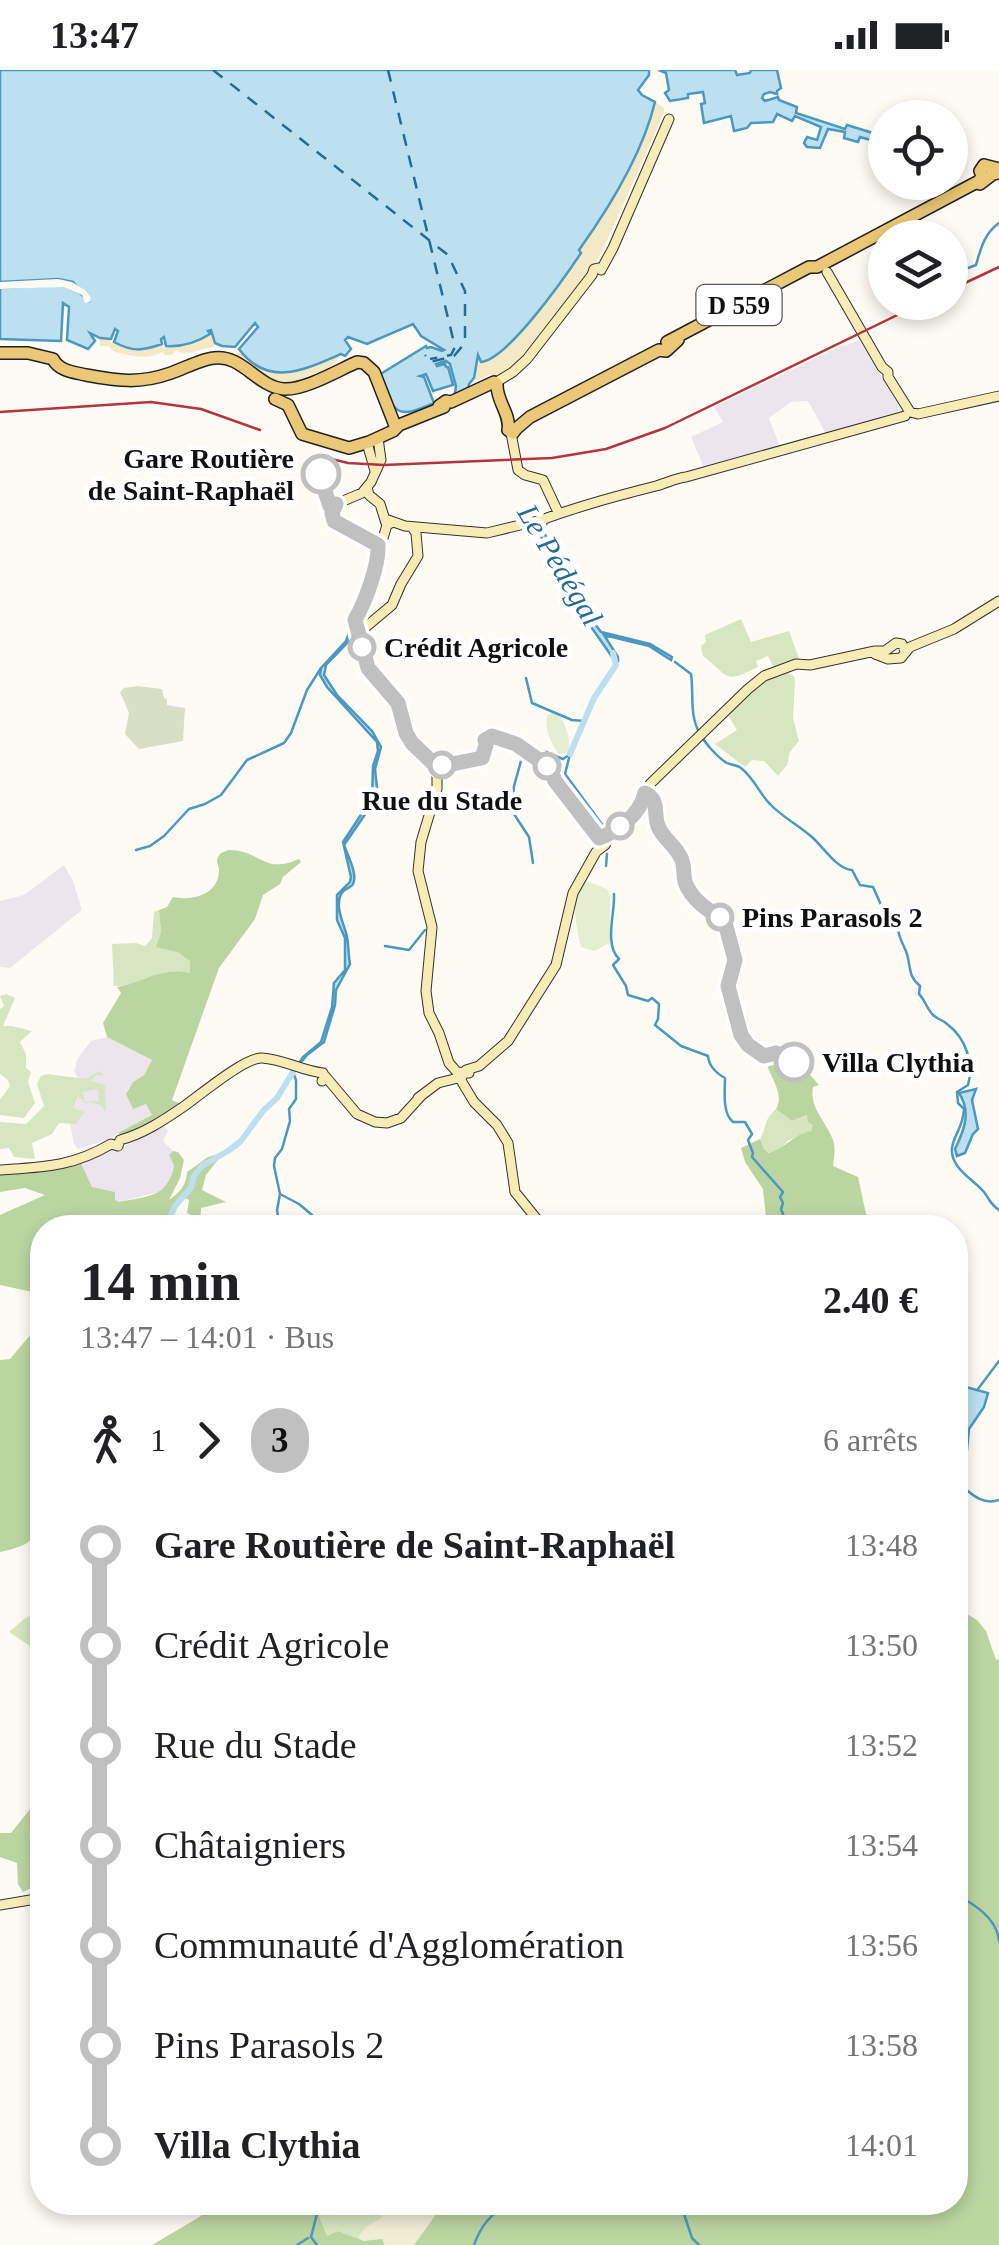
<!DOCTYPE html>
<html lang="fr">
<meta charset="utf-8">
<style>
:root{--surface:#fff;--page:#f2f2f2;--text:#202124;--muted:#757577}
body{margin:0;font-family:Georgia,serif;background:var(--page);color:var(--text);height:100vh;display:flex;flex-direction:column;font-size:38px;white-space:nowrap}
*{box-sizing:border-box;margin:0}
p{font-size:32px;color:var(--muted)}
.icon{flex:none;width:55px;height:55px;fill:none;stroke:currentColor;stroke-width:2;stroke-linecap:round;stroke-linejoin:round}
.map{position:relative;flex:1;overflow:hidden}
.side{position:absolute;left:30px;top:1145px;width:938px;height:1000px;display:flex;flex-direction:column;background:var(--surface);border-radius:40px;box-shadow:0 5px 15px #0003}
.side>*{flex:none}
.badge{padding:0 20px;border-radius:32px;font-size:35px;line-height:65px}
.buttons{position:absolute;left:868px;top:30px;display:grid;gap:20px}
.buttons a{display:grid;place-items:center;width:100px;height:100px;border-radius:50%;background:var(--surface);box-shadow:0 5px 15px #0003;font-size:50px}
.map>.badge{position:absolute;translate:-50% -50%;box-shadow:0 0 0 5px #fff}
.legs{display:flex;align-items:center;gap:15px;height:110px;padding:0 50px;font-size:32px}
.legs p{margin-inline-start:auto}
.overview{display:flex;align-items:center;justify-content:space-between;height:170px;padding:0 50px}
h1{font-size:55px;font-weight:700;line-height:75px}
ul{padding:0 50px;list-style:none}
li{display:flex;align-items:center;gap:35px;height:100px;font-size:38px}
li i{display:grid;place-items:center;width:15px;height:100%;margin:0 12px;background:currentColor}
li i::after{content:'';width:25px;height:25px;margin:-12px;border:8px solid;border-radius:50%;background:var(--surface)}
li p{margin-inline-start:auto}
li:first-child i{background:linear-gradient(#0000 50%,currentColor 0)}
li:last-child i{background:linear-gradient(currentColor 50%,#0000 0)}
.status{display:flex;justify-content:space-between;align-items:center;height:70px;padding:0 50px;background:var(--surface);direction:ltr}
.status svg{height:28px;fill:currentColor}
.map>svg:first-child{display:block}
</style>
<div class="status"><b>13:47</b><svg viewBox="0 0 49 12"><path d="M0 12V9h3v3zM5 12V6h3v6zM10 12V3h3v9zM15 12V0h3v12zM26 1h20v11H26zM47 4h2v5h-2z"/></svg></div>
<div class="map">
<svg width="999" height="2175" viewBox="0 0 999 2175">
<rect width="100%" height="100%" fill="#fefbf4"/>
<!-- industrial -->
<path fill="#ece5ed" d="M859,270L903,343L826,364L808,331L791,332L769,348L780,377L705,400L691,367L723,352L714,337L843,275L845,276Z
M64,795L73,811L82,840L10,898L0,897V831L24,825Z
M107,967L152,990L144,1005L133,1012L126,1023L133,1039L146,1034L152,1045L106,1070L78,1079L74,1074L70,1054L73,1036L79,1025V1010L74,1001L78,988L91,971Z
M164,1056L168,1061L163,1071L173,1081L169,1085L174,1094L169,1113L159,1122L119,1132L115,1130L114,1122L92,1117L81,1093L113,1078H122Z"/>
<!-- farmland -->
<path fill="#f2eed5" d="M389,2133H398L405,2137L410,2133H444L414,2175H385V2173L360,2170L359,2166L366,2157L380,2149Z"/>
<!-- green -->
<path fill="#d5e6c0" d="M741,549L751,572L789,561L800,591L774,598L768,586L756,591L758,597C722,615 730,606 703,586L701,576L706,572L705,565Z
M788,603L794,606L795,610L793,648L799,671L790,682L787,695L778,706L764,691L752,690L745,697L715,674L737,660L727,643C745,624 761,607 788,603Z
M159,840L161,863L190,891V903C159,895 144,916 114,916L112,874L136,873L145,876L152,868L154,842Z
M6,924L15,928L3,956H12L32,961L20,972L26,984V998L31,1002L28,1012L35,1033L24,1048L0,1045V1030L10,1016L8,1010L0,1004V939L4,936L0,926Z
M99,1001L105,1006L96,1005L94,1009L89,1010L105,1015L106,1042L101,1035L89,1032L99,1031L98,1019L83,1022L84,1031L89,1032L86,1034L78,1026L73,1038L84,1042L76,1054L59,1053L52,1064L32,1073L35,1089L14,1087L9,1078L0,1079V1052L26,1054L44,1036L37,1014L41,1006L47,1004L86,1009Z
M776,1039L792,1051L808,1045L813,1055L811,1061L787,1071L780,1080L770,1083L764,1079L760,1069C768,1056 762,1052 776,1039Z
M42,1540V1584L9,1562L24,1549Z
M314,2133H389L380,2149L366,2157L359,2166L360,2170L338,2161L327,2166Z"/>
<!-- forest -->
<path fill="#bbd5a1" d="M228,780C262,780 262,805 299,789L301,792L283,807L280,814L263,825L255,849L219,898L172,1030L180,1034L154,1051L122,1066L118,1063L152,1045L146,1034L133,1039L126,1024L133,1012L144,1005L152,990L107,967L103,953L121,923L117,917C144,913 162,896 190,903V891L178,882L156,877L161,863L159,840L167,837L173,827C192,831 218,825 219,801C219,793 214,792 220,784C222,782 225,782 228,780Z
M775,985L806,1000L819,1015L813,1017C809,1038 826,1051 833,1070C836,1079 834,1087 833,1096L858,1107L866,1144L879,1157H767L763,1119L745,1092L741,1078L760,1069L764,1079L769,1083C786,1078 792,1065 811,1061L813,1055L808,1052L807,1045L792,1051L776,1039C785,1024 770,1007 766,992L770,986Z
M173,1081L178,1082L184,1090L180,1108L169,1130C180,1122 186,1116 187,1102L208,1087L224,1082L206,1105L202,1120L226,1132L201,1138L200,1157H192L193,1146L187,1143L189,1130L185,1128L166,1150L163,1157L42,1158V1224L0,1215V1145L45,1125L25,1118L0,1122V1103L55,1100L81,1093L92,1117L115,1122V1130L119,1132C148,1126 168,1128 174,1095L169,1085Z
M42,1251V1457C32,1474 19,1478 0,1482V1290L10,1289Z
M955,1537L977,1550L986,1561L996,1590L999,1589V2175H414L444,2133H463L462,2141L500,2132H955Z
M34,1734L38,1737C32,1754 23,1765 38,1779H42V1813L23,1822L18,1814L17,1793L0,1787V1763H11Z
M208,2133H314L327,2166L338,2161L364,2171L382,2169L385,2175H152L201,2146Z"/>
<!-- sand -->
<path fill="#f5e8c5" d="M655,32L664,38V43L600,186L528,279L511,297L494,307L491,304L478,310L474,308L478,285H480V291L485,293L501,283L581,184L579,180C609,138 643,82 655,32Z
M210,264L215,273L214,277C200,278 188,288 176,280L171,285H165L162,282C147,291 127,285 113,281L109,276H100V268L111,269L110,272L128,280L143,279L162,274L163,278L198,271Z
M239,279L246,289L304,298L338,286L339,288C332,298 322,301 311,305C272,322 266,308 235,287Z"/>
<!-- cemetery -->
<path fill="#d8dfc5" d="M137,616L162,619L164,628L167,629V635L185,638L183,671L139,679L125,664L129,643L120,622L124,618Z"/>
<!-- pitch -->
<path fill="#e5eed1" d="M555,642C565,648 571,670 569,680L564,684L559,683C551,676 543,655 548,645Z
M584,810L607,819L610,825V873L594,881L581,877C575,850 571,835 584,810Z"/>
<!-- water -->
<path fill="#bde0f0" stroke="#4b98c0" stroke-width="2.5" d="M0,0H649V5L638,20L642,25L655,32C643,82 609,138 579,180L581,183C565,207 508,289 481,292L478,285L474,308L469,314L467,323L454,329L456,316L450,294L446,291L436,294L437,296L445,294L446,297H448L453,315L433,321L426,304L420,306L424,307L434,333C394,351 394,342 379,305L426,276L427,278L431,277L442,281L444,280L421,266L413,254L367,274L348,267L345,270L351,279L345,286L341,284C304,300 268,318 239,279L258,257L255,253L235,277L222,276L215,273L211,260L208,261L210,264C196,273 182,277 166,276L164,267L161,269L162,274C142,281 132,282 114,272L118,261L115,259L111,269L100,268L90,263L95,271L88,279L67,270L69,237L63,233L61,271L0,269V218L62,215L80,223L90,232L73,212L58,209L0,212Z
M665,0H735L737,5L750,3L751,0H777L781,18L777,21V24L770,22L764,24L762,28L765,31L778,27L779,30L797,37L796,43L845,59L847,55L873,63V66L885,69V74L860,67L858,72L844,68L845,62L828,59L820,78L807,77L804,73L807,67L817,70L821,57L795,46L792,51L777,44L773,52L751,53L747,58L734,61L731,46L704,53L701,34L705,33L703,22L688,24V28L670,31L665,23L669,20L666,3L661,1Z
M539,453L585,541L601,562L650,574L672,587L671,590L649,576L604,565L618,587V591H615L582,544L572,521L538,461L535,454Z
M353,552L355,555L349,571L326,595L324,605L337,625L372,661L381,677L375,699L377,718L373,733L344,775C347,784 358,804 353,814C351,818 343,819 341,824C335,836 343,852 346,863C349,872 348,884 350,894L336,920L335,935L324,972L307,985L293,1002L303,987L321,972L332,937L334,913L345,900V868L337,850V825L350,812L351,807L343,772L372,728L373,696L378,681L377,672L327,617L320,605L321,598L346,571Z
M976,1019L972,1030L978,1059L973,1064L965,1083L957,1086L955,1079C965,1059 971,1041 959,1023Z
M966,1317L988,1323L984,1337L969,1359L967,1380L957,1393L964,1417L955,1419V1350Z"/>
<!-- pier -->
<path fill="#fefbf4" d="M58,209L72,212L86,221L91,228L90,232L85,233L82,225L63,217L0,219V212Z"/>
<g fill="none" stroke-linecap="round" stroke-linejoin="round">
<!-- stream -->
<path stroke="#4b98c0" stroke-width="2.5" d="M968,198L976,195C981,178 984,164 999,153
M675,592L691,604C694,625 689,645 700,664C705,673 718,688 727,693C731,695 737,695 741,698C754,708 759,723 770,734C782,747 800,756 813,768C824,778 837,799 852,800L860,815L873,817L890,855L898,859C899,869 904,875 907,884C911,898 908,906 920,916L919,924C925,930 927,939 933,945C937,949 943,950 947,954C966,968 974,993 968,1015L957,1022L958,1033L964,1039C963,1058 954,1064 952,1078C950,1098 973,1109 984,1122C990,1130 990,1134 999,1140
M526,608L532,633L572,650L584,651
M530,682H547
M527,684L521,691L514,716L512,741L529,767L533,793
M550,684L563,689L569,685
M570,684L565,704L607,761
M136,780L150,776L164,766L189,739L205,734L221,725L247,690L284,673L291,663L307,620L321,598
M606,796L607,784
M614,824C615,844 604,874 619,889L613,895L626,916L628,925L648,931L652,928L659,934L658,949L655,955L681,976L708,986C709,997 716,1003 725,1008C725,1022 722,1043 733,1052H745L752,1064L748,1070L753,1083L752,1087L783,1122L780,1127L783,1133L781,1139L784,1147L779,1158
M385,876L409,880L425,860
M280,1124L299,1134L312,1145L310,1158
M280,1158L277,1140L280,1124L274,1096L275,1088L282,1079L290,1051L289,1039L296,1029V1010L293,1002
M978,1319L999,1291
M962,1416C973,1426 984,1435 999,1430
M955,1824C974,1834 997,1848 999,1871
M680,2132L692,2168L699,2175
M297,2175L308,2168
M317,2175L311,2167L318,2140L317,2132
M474,2175C481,2155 491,2144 510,2132"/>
<!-- river -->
<path stroke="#bde0f0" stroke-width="6" d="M570,684L594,628L616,595L613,583
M165,1158L175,1136L191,1118L194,1106L202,1096L228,1081L241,1071L263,1041L277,1028L296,997"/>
<!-- ferry -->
<path stroke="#256b96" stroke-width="2.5" stroke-dasharray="12 10" stroke-linecap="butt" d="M213,0L448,185L465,221V273L454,286L430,292L425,285
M388,0L455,277L451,285L430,289"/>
<!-- secondary casing -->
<g stroke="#323232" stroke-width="11">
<path id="secondary" d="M601,200L613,178L669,49
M827,202L882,297L888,302V307L910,342L918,344L999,326
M495,313L513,302L527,289L592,205L594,199L598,198L601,200
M511,363L518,400L525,405L543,410L558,442
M378,368L381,390L371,412L362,423L336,434L332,443L335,451L374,471L379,479
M367,373L375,401
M367,417L369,425L380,434L386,453
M388,450L405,456L487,463L537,451L542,453
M539,451C575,437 616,426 656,416C667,413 676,408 686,407L905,346
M391,453L387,455L362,538L355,549L369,601L398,633L406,663L412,673L437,697V719L421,772L418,801L432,857L426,921L429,943L439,963L449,993L457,1002L469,1003
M361,561L392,535L401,514L418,486L416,463L412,457
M875,584L888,589L901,588L910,577L954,559L999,531
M650,714L748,619L764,606L796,594L810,595L875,581H885L896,573L902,574L905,581
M600,777L597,773L598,768C623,759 632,743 650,726
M466,1000L479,996L508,971L556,895L573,823L596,782L605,775L611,763
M325,1006L357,1044L375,1052L387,1053L401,1048L421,1026
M459,1007L474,1032L497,1055L508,1073L515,1122L544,1158
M418,1028L438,1013L462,1007
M0,1100C43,1097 72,1097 111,1074L118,1076L120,1070C143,1064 164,1050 183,1037C199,1026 245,987 262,988C283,989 302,1001 323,1003L325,1008L322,1011
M0,1835L42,1828"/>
</g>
<!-- primary casing -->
<g stroke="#212121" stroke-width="14">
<path id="primary" d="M982,106L980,101L984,95L999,99
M980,114L993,104L999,103
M667,272L809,197H817L979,111L982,106
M0,283H28L53,289C59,301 73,302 86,305C118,311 140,314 171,303C185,298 202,289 214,288C242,284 257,317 284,319C305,320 337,301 357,292L364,293L374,302L396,358
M275,329L288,335L302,364L349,378L369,372L393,361L399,355L444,337
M439,336L446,331L451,332L494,312L497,314C496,331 511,344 508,360L513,363L517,358
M517,358L530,347L659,280L666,281L678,270"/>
</g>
<!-- secondary -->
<use href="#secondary" stroke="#f7ecb6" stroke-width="9"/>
<!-- primary -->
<use href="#primary" stroke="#eac877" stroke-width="11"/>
<!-- rail -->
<path stroke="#b23542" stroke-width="2.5" d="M950,220L999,197
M0,342L151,332L201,339L260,360
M319,386L348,393L384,395L552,388L606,379L665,358L924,232"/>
</g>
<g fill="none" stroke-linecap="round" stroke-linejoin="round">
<!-- line-1 casing -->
<g stroke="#fff" stroke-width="22">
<path id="line-1" d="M321,404H319L330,436L336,434L332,443L334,451L378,475C379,496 365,532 355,550L368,598L398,633L406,663L412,673L437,697L482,688L486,675L485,670L492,666L516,674L550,698L555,711L599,768C619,761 640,744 645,723C660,730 653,742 658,756C663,769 676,776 681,788C685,796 683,804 685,812C691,829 709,842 724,849L735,890L728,916L741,965L748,975L764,986L776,983L794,992"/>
</g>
<!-- line-1 -->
<use href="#line-1" stroke="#c0c0c0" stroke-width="15"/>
</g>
<!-- markers -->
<g fill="#fff" stroke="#c0c0c0" stroke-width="5">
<circle cx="321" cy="404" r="18"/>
<circle cx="362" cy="577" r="12"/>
<circle cx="442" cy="695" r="12"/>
<circle cx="547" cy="696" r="12"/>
<circle cx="620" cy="756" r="12"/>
<circle cx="720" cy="847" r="12"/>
<circle cx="794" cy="992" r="18"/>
</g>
<g text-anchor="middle" stroke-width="10" stroke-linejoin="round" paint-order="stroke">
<!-- shield labels -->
<rect fill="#fff" stroke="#585858" stroke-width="2.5" x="696.5" y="215" width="85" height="40" rx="8"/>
<g font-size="25" font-weight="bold" fill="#101010">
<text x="739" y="244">D 559</text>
</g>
<!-- stop labels -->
<g font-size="28" font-weight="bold" fill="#101010" stroke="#fff" text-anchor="start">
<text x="294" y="398" text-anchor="end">Gare Routière<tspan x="294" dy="32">de Saint-Raphaël</tspan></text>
<text x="384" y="587">Crédit Agricole</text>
<text x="442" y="740" text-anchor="middle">Rue du Stade</text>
<text x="742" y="857">Pins Parasols 2</text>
<text x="822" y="1002">Villa Clythia</text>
</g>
<!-- water labels -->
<g font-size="30" font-style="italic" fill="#256b96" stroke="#fff">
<text transform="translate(560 495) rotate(59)" y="10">Le Pédégal</text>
</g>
</g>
</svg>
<div class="buttons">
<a><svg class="icon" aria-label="locate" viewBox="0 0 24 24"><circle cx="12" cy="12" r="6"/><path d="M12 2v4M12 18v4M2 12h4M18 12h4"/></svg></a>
<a><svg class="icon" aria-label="layers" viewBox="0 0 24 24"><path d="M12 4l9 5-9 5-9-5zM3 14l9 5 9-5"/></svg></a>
</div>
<section class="side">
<div class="overview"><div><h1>14 min</h1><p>13:47 – 14:01 · Bus</p></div><b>2.40 €</b></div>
<div class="legs"><svg class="icon" aria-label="walk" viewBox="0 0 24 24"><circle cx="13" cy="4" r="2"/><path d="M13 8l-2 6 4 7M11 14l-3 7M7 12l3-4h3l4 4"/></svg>1<svg class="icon" aria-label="forward" viewBox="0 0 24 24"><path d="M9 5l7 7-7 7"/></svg><b class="badge" style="background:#c0c0c0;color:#111">3</b><p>6 arrêts</p></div>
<ul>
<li><i style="color:#c0c0c0"></i><b>Gare Routière de Saint-Raphaël</b><p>13:48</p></li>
<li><i style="color:#c0c0c0"></i><span>Crédit Agricole</span><p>13:50</p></li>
<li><i style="color:#c0c0c0"></i><span>Rue du Stade</span><p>13:52</p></li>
<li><i style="color:#c0c0c0"></i><span>Châtaigniers</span><p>13:54</p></li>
<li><i style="color:#c0c0c0"></i><span>Communauté d'Agglomération</span><p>13:56</p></li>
<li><i style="color:#c0c0c0"></i><span>Pins Parasols 2</span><p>13:58</p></li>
<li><i style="color:#c0c0c0"></i><b>Villa Clythia</b><p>14:01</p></li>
</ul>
</section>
</div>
